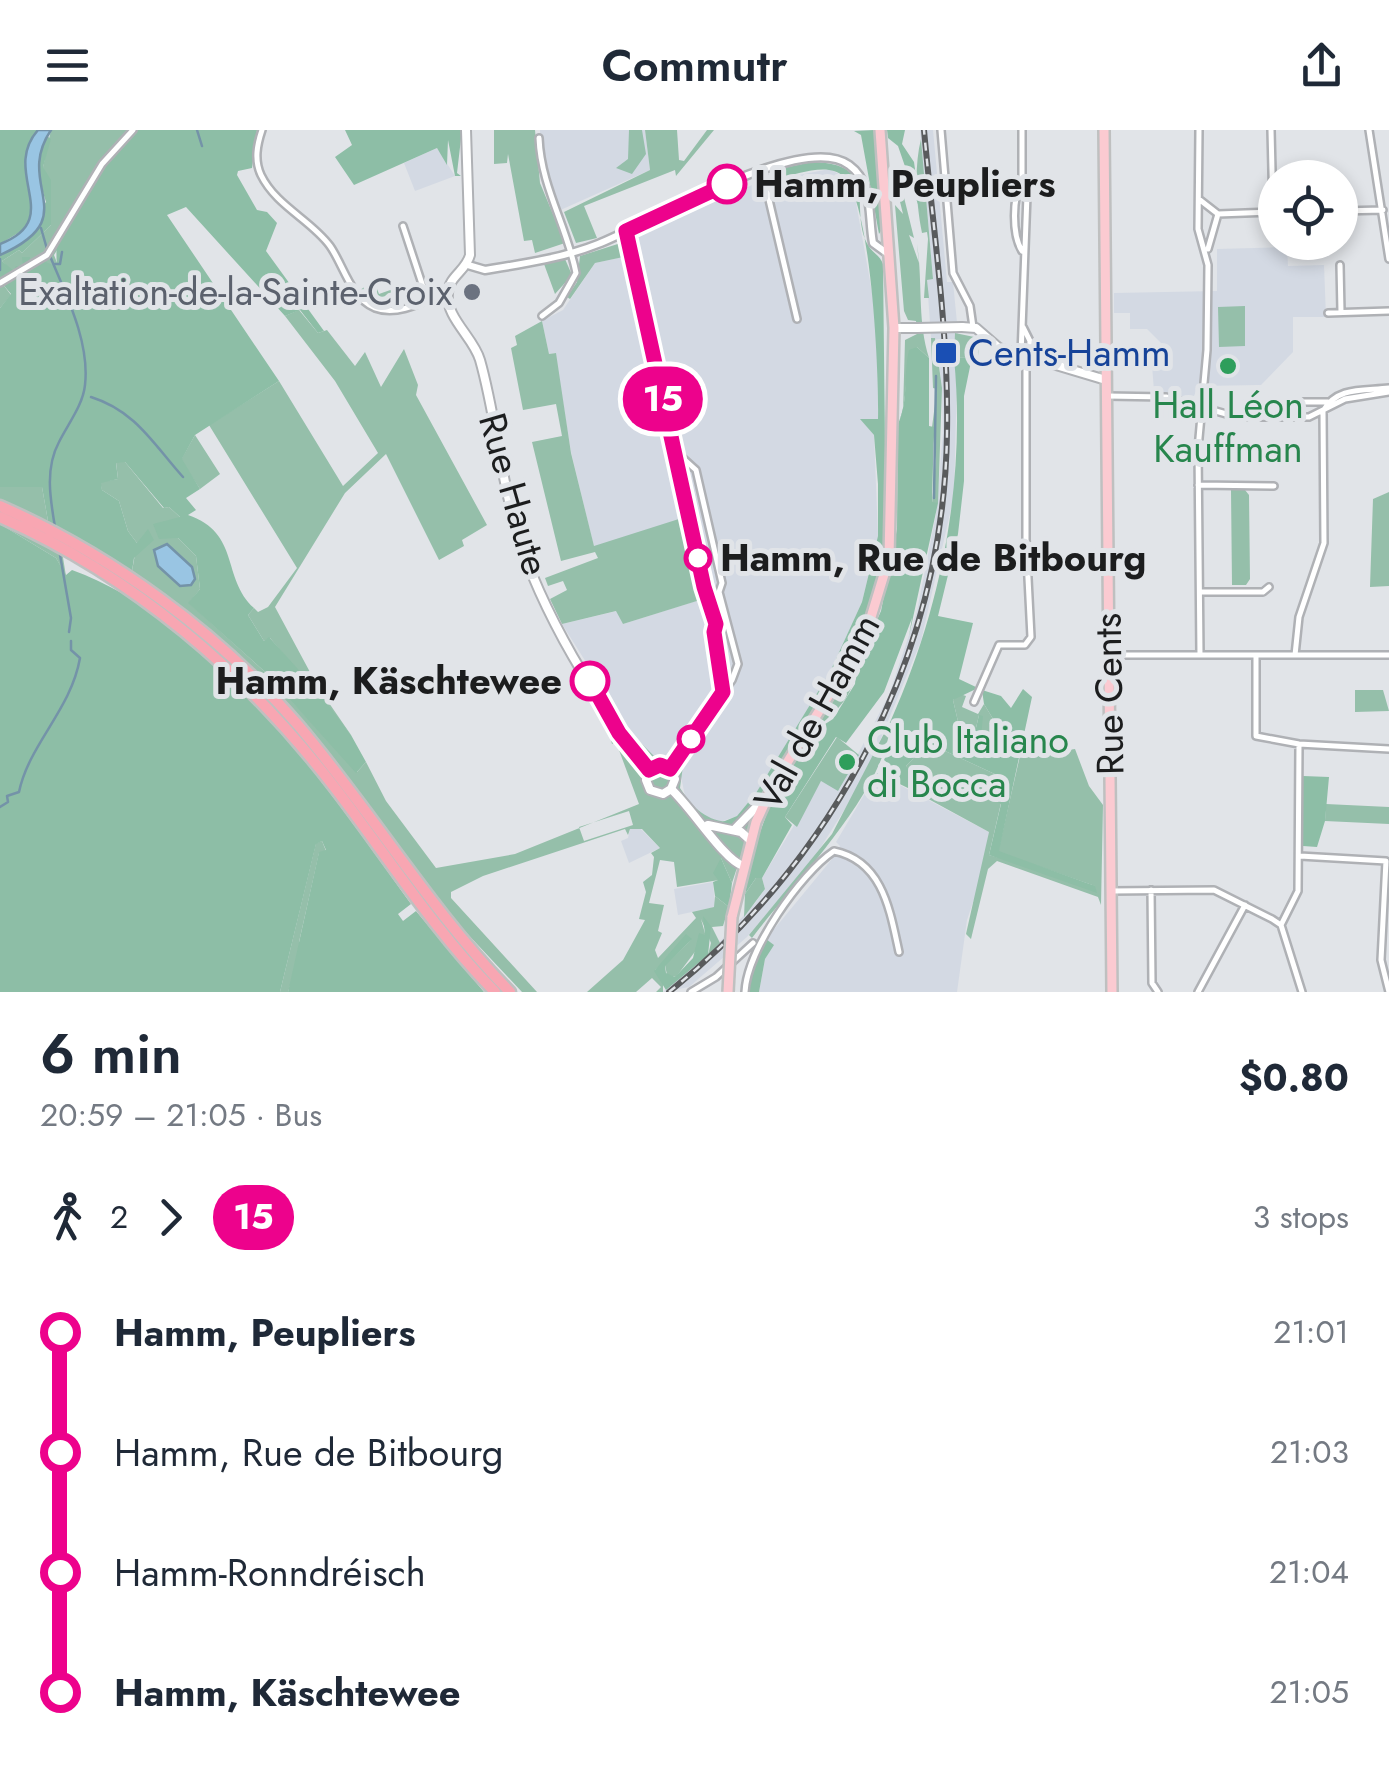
<!DOCTYPE html>
<meta charset="utf-8">
<style>
:root{--surface:#fff;--page:#f2f2f3;--text:#1f2937;--muted:#747a83}
body{margin:0;font-family:Jost,sans-serif;background:var(--page);color:var(--text);height:100vh;display:flex;flex-direction:column;font-size:38px;white-space:nowrap}
*{box-sizing:border-box;margin:0}
p{font-size:32px;color:var(--muted)}
.icon{flex:none;width:55px;height:55px;fill:none;stroke:currentColor;stroke-width:2;stroke-linecap:round;stroke-linejoin:round}
.map{position:relative;height:862px;overflow:hidden}
.details{display:flex;flex-direction:column;background:var(--surface);flex:1}
.details>*{flex:none}
.badge{padding:0 20px;border-radius:32px;font-size:35px;line-height:65px}
.controls{position:absolute;left:1258px;top:30px;display:grid;gap:20px}
.controls a{display:grid;place-items:center;width:100px;height:100px;border-radius:50%;background:var(--surface);box-shadow:0 5px 15px #0003;font-size:50px}
.map>.badge{position:absolute;translate:-50% -50%;box-shadow:0 0 0 5px #fff}
.legs{display:flex;align-items:center;gap:15px;height:110px;padding:0 40px;font-size:32px}
.legs p{margin-inline-start:auto}
.overview{display:flex;align-items:center;justify-content:space-between;height:170px;padding:0 40px}
h1{font-size:55px;font-weight:600;line-height:75px}
ul{padding:0 40px;list-style:none}
li{display:flex;align-items:center;gap:35px;height:120px;font-size:38px}
li i{display:grid;place-items:center;width:15px;height:100%;margin:0 12px;background:currentColor}
li i::after{content:'';width:25px;height:25px;margin:-12px;border:8px solid;border-radius:50%;background:var(--surface)}
li p{margin-inline-start:auto}
li:first-child i{background:linear-gradient(#0000 50%,currentColor 0)}
li:last-child i{background:linear-gradient(currentColor 50%,#0000 0)}
header{display:flex;justify-content:space-between;align-items:center;height:130px;padding:0 40px;background:var(--surface);font-size:45px;font-weight:600}
.map>svg:first-child{display:block}
</style>
<header><svg class="icon" aria-label="menu" viewBox="0 0 24 24"><path d="M4 6h16M4 12h16M4 18h16"/></svg>Commutr<svg class="icon" aria-label="share" viewBox="0 0 24 24"><path d="M12 15V3M7 8l5-5 5 5M5 13v7h14v-7"/></svg></header>
<div class="map">
<svg width="1389" height="862" viewBox="0 0 1389 862">
<rect width="100%" height="100%" fill="#e1e4e8"/>
<!-- built -->
<path fill="#d3d9e3" d="M540,0H645L650,40L556,82L540,22Z
M920,0H933L947,152H953L958,203L954,366L921,511L865,647L809,736L747,807L689,857L663,862L716,816L755,773L765,759L762,748L821,651L839,660L889,565L917,481L936,384L943,303L942,258L936,209L931,208L927,150L933,148Z
M437,18L455,46L415,61L404,33Z
M830,39L844,47L855,67L877,190L878,290L861,289L874,305L878,406L862,472L830,542L756,663L737,686L717,693L702,685L685,666L680,642L670,628H655L630,602L562,494L617,481L623,494L699,470L681,389L594,417L571,322L555,223L549,224L542,191L563,180L595,133L627,126L624,112L752,55L774,54L777,49Z
M1287,117L1288,136L1324,135L1326,187H1293V222L1261,255L1198,256L1192,271L1154,261L1152,235H1167L1168,220L1147,199H1130V183H1114V163L1217,161V119Z
M877,643L989,702L982,746L967,790L957,862H759L765,829L773,815L766,809L832,729L840,716L836,712Z
M640,698L660,718L629,733L621,711L628,708L630,699Z
M713,752L715,777L678,785L674,759Z"/>
<!-- green -->
<path fill="#95bfaa" fill-rule="evenodd" d="M51,0H133L54,125L59,138L2,153L11,165L0,178V150L13,142L2,131L19,120L22,123L51,95L43,37Z
M494,0H535L540,53L565,113L535,123L532,110L524,111L508,24L507,33L494,34Z
M629,0H642L646,24L632,44L616,38L628,29Z
M645,0H677L679,30L684,31L707,0H714L676,46L675,40L584,76L597,108L576,113L564,82L650,40Z
M921,9L933,149L927,150L929,168H924L928,109L927,102L922,103C916,74 914,37 921,9Z
M894,47H899L914,108L909,105L919,133L917,114C923,153 917,189 929,228L917,217C901,243 910,268 898,294L903,282L905,210L917,204L916,191L908,190L904,181L895,75L903,84Z
M624,112L628,126L595,133L570,169L567,167L577,152L580,126Z
M565,129L572,145L555,164L544,134Z
M374,151L379,164L396,158L400,177C383,177 370,175 360,160Z
M1245,176V216L1219,217L1218,177Z
M299,180L318,203L327,200L355,236L365,222L381,257L404,219L418,255L416,265L487,395L462,410L464,416L439,430L386,324L345,363L275,477L318,557L351,605L270,508L264,511L248,485L254,478L258,482L268,477L297,438L209,295L279,251L343,356L378,323L335,251L285,186Z
M542,191L549,224L556,223L571,323L594,416L682,388L700,470L623,494L616,481L562,494L550,469L567,460L563,451L548,456L545,448L598,428L595,422L561,431L532,312L562,306L556,274L523,280L511,218L517,215L515,206Z
M955,203L979,208L978,227L954,228Z
M931,208H935L942,258L938,373H932L936,330L932,297L937,259L933,258Z
M195,305L220,344L200,359L181,330Z
M116,332H125L163,378L169,377L181,388L178,408L196,426L200,459L189,473L264,541L357,642L366,632L386,671L436,738L515,724L639,674L616,612L612,614L607,595L575,543L589,532L630,602L655,627L670,628L683,636L680,658C695,682 712,695 740,691L760,667L732,753L721,728L719,750L677,757L674,732L660,730L649,773L664,775L658,801L662,803L655,820L658,828L696,788L692,782L714,777L715,766L729,777L723,796L712,797L720,813L708,825L711,813L701,789L706,807L676,847L667,845L665,835L691,810L655,840L663,850V862H656L661,857L652,848L636,862H587L623,830L645,790L639,789L646,762L643,752L652,745L654,727L651,723L660,718L642,699H630L628,705L625,699L483,746L451,762V768L537,862H522L445,780L300,589L217,508L132,441L137,413L128,401L119,371L102,360L100,352L118,349ZM629,681L633,695L584,711L579,697Z
M0,357H42L48,391L58,397L66,446L56,428L0,394Z
M1231,360H1245L1249,365L1250,449L1246,455H1232Z
M1389,362V456L1370,457L1373,369Z
M857,534C853,570 837,579 814,601Z
M1355,560H1383L1389,581L1355,582Z
M960,564L966,566L962,577L978,584L984,574L1004,607L993,627L980,617L979,585L972,615L963,613L953,570Z
M891,590C887,661 793,753 752,808L749,805L832,704Z
M837,607L859,625L838,661L821,651L797,697L785,687Z
M928,611L940,612L943,620L999,646L996,670L1001,673L989,725L1095,756L998,722L1022,617L1048,623L1075,619L1089,656L1103,675L1101,775L1098,767L997,731L988,739L971,809L966,804L989,702L910,659L912,651L906,636L913,629L915,613Z
M1326,674L1389,677V694L1325,691Z
M322,711L326,721L319,723L299,812L303,814L288,862H280L316,713Z
M756,748H762L765,759L744,787L745,764Z"/>
<!-- forest -->
<path fill="#8dbea6" d="M0,0H38C20,19 25,57 34,80L28,97L0,114Z
M133,0H257L252,38L238,41L237,45L257,80L267,82L277,93L266,121L324,201L318,203L300,180L285,186L186,77L167,85L279,251L195,305L182,329L200,359L186,368L196,380L188,385C241,403 221,448 254,478L248,485L264,511L269,507L316,559L351,605L366,632L356,643L264,541L188,473L200,459L196,426L178,408L159,409L153,394L180,387L169,377L164,378L125,332L116,333L118,349L101,353L102,360L119,371L128,401L137,413L148,399L154,410L134,428L132,441L48,391L42,357H0V178L11,164L1,152L43,131L58,137C46,99 108,28 133,0Z
M345,0H462L457,43L461,46H455L448,10L447,35L437,18L354,55L335,27L352,15Z
M874,0L882,99L879,104L861,5L854,1Z
M887,0H905L902,14L914,32L921,83L898,16L888,8Z
M47,6L51,9L43,37L51,50V95L22,123L19,120L2,131L14,141L16,136L23,137L22,127H30V134L0,150V125L12,120L46,72C38,46 36,32 47,6Z
M812,32C882,33 848,79 868,115C872,123 880,125 883,134L886,405L878,454L848,529L760,667L740,691L727,697L720,693L737,686L756,663L830,542L862,472L878,406V354L874,305L860,289H878C879,246 872,75 844,47C829,31 796,45 778,48L774,55L769,48L774,40Z
M917,217L929,228V296L934,297L932,372L938,373L909,506L912,488L884,562L846,613L836,607L785,687L792,695L762,748H756L745,764L752,724L771,672L814,601L833,589L855,554L857,534L881,481L897,399L898,294C909,270 903,245 909,220Z
M972,227L964,266V351L958,404L938,486L973,493L959,549L978,558L953,570L963,613L972,615L979,585L983,586L980,617L993,627L1004,607L984,574L982,560L1001,566L1011,578L1023,559L1032,567L999,721L1095,756L1097,763L989,725L1001,674L996,671L999,646L943,620L939,612L915,613L913,629L906,636L912,644L910,659L877,643L886,644L890,635L884,630L890,617L896,625L910,611L895,600L891,590C942,476 966,350 954,228Z
M0,394L56,428L66,445L72,440C218,494 323,652 411,774L398,784L403,791L416,781L484,862H288L319,722L326,720L322,711L316,714L280,862H0Z
M1303,646L1329,647L1325,691L1317,717L1303,716Z
M721,728L732,753L729,777L715,766L713,752L718,750L713,743Z
M703,786L711,796L708,825L666,860L654,841L686,804L692,809L665,836L666,843L675,847L693,828L699,803L705,805Z
M766,809L774,815L765,829L759,862H748L755,828Z"/>
<!-- water -->
<path fill="#99c5e3" stroke="#7493a8" stroke-width="2.5" d="M38,0H51C13,56 86,87 0,125V114C66,89 0,43 38,0Z
M167,414L192,437L195,449L191,455L180,456L158,436L154,420Z"/>
<g fill="none" stroke-linecap="round" stroke-linejoin="round">
<!-- stream -->
<path stroke="#7493a8" stroke-width="2.5" d="M197,0L202,16
M41,98L47,119
M50,126C66,165 90,212 85,255C83,275 68,294 59,312C45,338 50,368 55,397
M0,129V140
M55,134H60L62,122
M91,267C136,281 154,315 183,347
M934,368L936,246
M59,419L71,488L69,502
M0,677L8,672L7,666L19,662C29,614 71,580 80,528L71,520V511"/>
<!-- minor casing -->
<g stroke="#afb1b5" stroke-width="10">
<path id="minor" d="M262,0C257,15 254,30 261,45C276,76 311,90 330,116C344,136 350,167 375,178C399,187 426,170 448,161
M941,0L953,143L970,176L973,197
M1199,0L1198,99L1208,135L1207,220L1198,319L1200,525
M1271,0L1273,82
M1369,0L1389,129
M539,8C541,57 567,96 576,143L559,173L542,186
M762,40L797,189
M1022,51V0
M1200,70L1218,84L1272,82
M1340,81L1383,80
M403,96L427,169
M626,101L704,457L716,494L714,502L723,561
M1208,119L1218,84
M1340,135L1341,182
M0,153L47,125L102,34L133,0
M1328,183L1389,181
M1023,197L1030,211L1029,227
M1021,225L1027,65L1022,51C1012,67 1012,105 1022,121
M1107,266L1166,267L1237,287H1309L1345,269L1389,262
M1287,285L1284,278L1289,272H1328
M1198,355L1274,356
M1200,462H1263L1269,457
M1109,525H1389
M1256,525V606L1299,614L1389,619
M1295,525L1299,487L1324,413L1323,281C1337,256 1364,261 1389,258
M974,572L999,515H1025L1031,507L1026,409V226
M671,639L732,550L738,534L719,462L722,453L696,340L676,322
M1300,726L1386,731
M1386,731L1381,830L1389,862
M1151,760L1152,853L1158,862
M1111,761L1214,760L1272,789L1281,795L1302,862
M1281,795L1298,761L1299,614
M691,862L716,847L753,813
M745,862C747,820 800,744 834,721C883,731 890,781 899,822
M1198,862L1245,775"/>
</g>
<!-- tertiary casing -->
<g stroke="#afb1b5" stroke-width="11">
<path id="tertiary" d="M468,135L485,140C522,134 563,128 598,114C648,95 802,0 849,35C874,53 868,86 873,113L888,124"/>
</g>
<!-- secondary casing -->
<g stroke="#afb1b5" stroke-width="12">
<path id="secondary" d="M466,0L470,125C466,141 449,146 448,163C445,187 474,208 480,230C496,286 500,346 517,402C541,482 598,575 649,640
M962,197L976,198L999,218L1106,250
M894,198H917
M649,640L660,635L671,639L675,649L671,659
M649,640L646,650L650,660L663,664L671,659
M671,659C692,678 723,729 743,736
M708,695L741,702L750,710
M734,700L764,669"/>
</g>
<!-- primary casing -->
<g stroke="#bfc0c0" stroke-width="14">
<path id="primary" d="M1104,0L1112,862
M732,787L756,692L772,657L865,507L889,428L894,198L880,0"/>
</g>
<!-- motorway casing -->
<g stroke="#bfc0c0" stroke-width="15">
<path id="motorway" d="M0,376C111,425 218,502 298,595C372,682 430,780 510,862
M0,387C133,446 247,543 335,658C388,727 434,800 495,862"/>
</g>
<!-- minor -->
<use href="#minor" stroke="#fff" stroke-width="5"/>
<!-- tertiary -->
<use href="#tertiary" stroke="#fff" stroke-width="6"/>
<!-- secondary -->
<use href="#secondary" stroke="#fff" stroke-width="8"/>
<!-- primary -->
<use href="#primary" stroke="#fbcad1" stroke-width="9"/>
<!-- motorway -->
<use href="#motorway" stroke="#f8a6b2" stroke-width="10"/>
<!-- rail casing -->
<g stroke="#595b5d" stroke-width="6">
<path id="rail" d="M669,862C838,726 944,521 947,303C949,202 933,100 924,0"/>
</g>
<!-- rail -->
<use href="#rail" stroke="#e1e4e8" stroke-width="2.5" stroke-dasharray="8" stroke-linecap="butt"/>
<!-- secondary-bridge casing -->
<g stroke="#afb1b5" stroke-width="12" stroke-linecap="butt">
<path id="secondary-bridge" d="M917,198L962,197"/>
</g>
<!-- primary-bridge casing -->
<g stroke="#bfc0c0" stroke-width="14" stroke-linecap="butt">
<path id="primary-bridge" d="M728,862L732,787"/>
</g>
<!-- secondary-bridge -->
<use href="#secondary-bridge" stroke="#fff" stroke-width="8"/>
<!-- primary-bridge -->
<use href="#primary-bridge" stroke="#fbcad1" stroke-width="9"/>
</g>
<g fill="none" stroke-linecap="round" stroke-linejoin="round">
<!-- line-1 casing -->
<g stroke="#fff" stroke-width="22">
<path id="line-1" d="M590,551L619,603L649,640L660,635L670,639L723,562L714,502L716,494L704,457L626,101L727,54"/>
</g>
<!-- line-1 -->
<use href="#line-1" stroke="#ed028c" stroke-width="15"/>
</g>
<!-- markers -->
<g fill="#fff" stroke="#ed028c" stroke-width="5">
<circle cx="727" cy="54" r="18"/>
<circle cx="698" cy="428" r="12"/>
<circle cx="590" cy="551" r="18"/>
<circle cx="691" cy="609" r="12"/>
</g>
<circle fill="#6b7280" stroke="#e1e4e8" stroke-width="4" cx="472" cy="162" r="10"/>
<rect fill="#1a4fb4" stroke="#e1e4e8" stroke-width="4" x="934" y="211" width="24" height="24" rx="5"/>
<g fill="#2e9e5b" stroke="#e1e4e8" stroke-width="4">
<circle cx="1228" cy="236" r="10"/>
<circle cx="847" cy="632" r="10"/>
</g>
<g text-anchor="middle" stroke-width="10" stroke-linejoin="round" paint-order="stroke">
<!-- stop labels -->
<g font-size="38" font-weight="bold" fill="#1c1d1e" stroke="#e1e4e8" text-anchor="start">
<text x="754" y="67">Hamm, Peupliers</text>
<text x="720" y="441">Hamm, Rue de Bitbourg</text>
<text x="562" y="564" text-anchor="end">Hamm, Käschtewee</text>
</g>
<!-- worship labels -->
<g font-size="38" fill="#5b616d" stroke="#e1e4e8" text-anchor="end">
<text x="452" y="175">Exaltation-de-la-Sainte-Croix</text>
</g>
<!-- transit labels -->
<g font-size="38" fill="#164399" stroke="#e1e4e8" text-anchor="start">
<text x="968" y="236">Cents-Hamm</text>
</g>
<!-- leisure labels -->
<g font-size="38" fill="#27864d" stroke="#e1e4e8">
<text x="1228" y="288">Hall Léon<tspan x="1228" dy="44">Kauffman</tspan></text>
<text x="867" y="623" text-anchor="start">Club Italiano<tspan x="867" dy="44">di Bocca</tspan></text>
</g>
<!-- street labels -->
<g font-size="38" fill="#1c1d1e" stroke="#e1e4e8">
<text transform="translate(514 364) rotate(74)" y="13">Rue Haute</text>
<text transform="translate(1109 564) rotate(-91)" y="13">Rue Cents</text>
<text transform="translate(817 582) rotate(-61)" y="13">Val de Hamm</text>
</g>
</g>
</svg>
<div class="controls">
<a><svg class="icon" aria-label="locate" viewBox="0 0 24 24"><circle cx="12" cy="12" r="6"/><path d="M12 2v4M12 18v4M2 12h4M18 12h4"/></svg></a>
</div>
<b class="badge" style="left:663px;top:269px;background:#ed028c;color:#fff">15</b>
</div>
<section class="details">
<div class="overview"><div><h1>6 min</h1><p>20:59 – 21:05 · Bus</p></div><b>$0.80</b></div>
<div class="legs"><svg class="icon" aria-label="walk" viewBox="0 0 24 24"><circle cx="13" cy="4" r="2"/><path d="M13 8l-2 6 4 7M11 14l-3 7M7 12l3-4h3l4 4"/></svg>2<svg class="icon" aria-label="forward" viewBox="0 0 24 24"><path d="M9 5l7 7-7 7"/></svg><b class="badge" style="background:#ed028c;color:#fff">15</b><p>3 stops</p></div>
<ul>
<li><i style="color:#ed028c"></i><b>Hamm, Peupliers</b><p>21:01</p></li>
<li><i style="color:#ed028c"></i><span>Hamm, Rue de Bitbourg</span><p>21:03</p></li>
<li><i style="color:#ed028c"></i><span>Hamm-Ronndréisch</span><p>21:04</p></li>
<li><i style="color:#ed028c"></i><b>Hamm, Käschtewee</b><p>21:05</p></li>
</ul>
</section>
